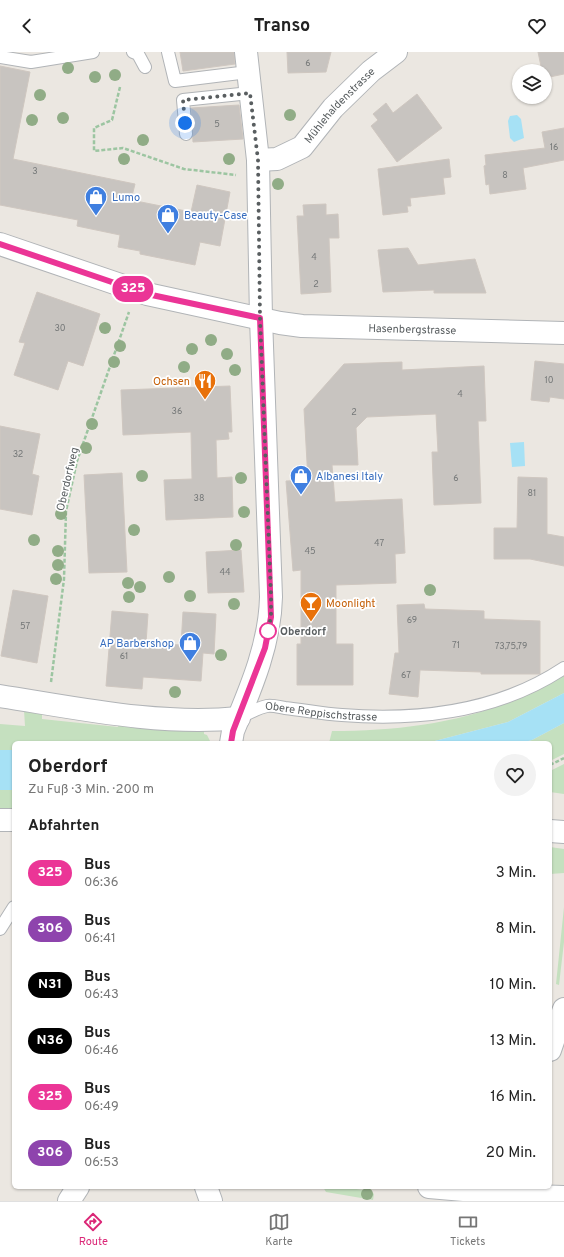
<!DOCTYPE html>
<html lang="de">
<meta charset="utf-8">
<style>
:root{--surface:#fff;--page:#f2f2f2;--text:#222;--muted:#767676;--line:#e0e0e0;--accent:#db2777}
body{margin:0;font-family:Overpass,sans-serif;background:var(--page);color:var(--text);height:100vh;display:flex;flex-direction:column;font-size:15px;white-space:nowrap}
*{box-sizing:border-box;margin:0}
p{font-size:13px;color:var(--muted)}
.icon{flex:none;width:22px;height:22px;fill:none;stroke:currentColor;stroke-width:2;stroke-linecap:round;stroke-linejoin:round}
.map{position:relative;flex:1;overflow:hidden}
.drawer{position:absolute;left:12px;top:689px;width:540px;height:448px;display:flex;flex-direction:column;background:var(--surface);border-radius:6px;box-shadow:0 1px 3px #0004}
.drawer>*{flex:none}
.badge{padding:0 8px;border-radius:13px;font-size:14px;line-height:26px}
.buttons{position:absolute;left:512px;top:12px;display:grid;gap:8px}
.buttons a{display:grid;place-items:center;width:40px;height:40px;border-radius:50%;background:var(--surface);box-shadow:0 1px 3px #0004;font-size:20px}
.you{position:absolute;width:20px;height:20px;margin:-10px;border:3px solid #fff;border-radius:50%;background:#1a73e8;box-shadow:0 0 0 6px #1a73e833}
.map>.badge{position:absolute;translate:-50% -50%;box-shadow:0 0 0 2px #fff}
h2{padding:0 16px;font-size:15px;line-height:36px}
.round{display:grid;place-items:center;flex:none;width:42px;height:42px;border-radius:21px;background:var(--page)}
.headline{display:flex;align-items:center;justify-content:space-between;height:68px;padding:0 16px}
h1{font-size:19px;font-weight:700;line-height:30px}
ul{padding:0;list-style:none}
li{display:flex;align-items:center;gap:12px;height:56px;padding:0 16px}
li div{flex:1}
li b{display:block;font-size:15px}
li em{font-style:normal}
li .badge{min-width:44px;font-weight:700;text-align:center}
header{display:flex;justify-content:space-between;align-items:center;height:52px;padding:0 16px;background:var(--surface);font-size:18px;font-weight:700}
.menu{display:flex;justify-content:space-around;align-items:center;height:56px;border-top:1px solid var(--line);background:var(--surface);font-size:11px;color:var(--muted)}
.menu a{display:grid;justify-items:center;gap:2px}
.menu .active{color:var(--accent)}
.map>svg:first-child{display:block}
</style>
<header><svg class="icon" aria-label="back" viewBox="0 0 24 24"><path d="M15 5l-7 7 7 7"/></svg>Transo<svg class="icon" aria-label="heart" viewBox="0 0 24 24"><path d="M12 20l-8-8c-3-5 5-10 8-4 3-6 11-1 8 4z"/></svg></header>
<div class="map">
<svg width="564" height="1149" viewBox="0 0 564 1149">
<rect width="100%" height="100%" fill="#ebe7e1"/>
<!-- green -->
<path fill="#c5e0bf" d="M564,621V641L508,670L427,691H329L332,679C413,679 495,667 564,621Z
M24,658L42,660V667L118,675L119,668L126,675L204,679V682L207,683L211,691H14V698H0V672L25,674Z
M564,671V702L550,709V691H521L532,688Z
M564,712V742L550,740V719Z
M0,738H14V757H0Z
M550,795L564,797V821L550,822Z
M564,855V890L559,933L556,932Z
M323,1135H342L371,1139L374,1142L373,1148L326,1140Z"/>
<!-- water -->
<path fill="#a6e1f5" d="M517,63L521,67L524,86L514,90L510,86L508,69L510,64Z
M524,390L525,414L512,415L510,391Z
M564,641V671L532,688L521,691H427L508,670Z
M0,698H14V738H0Z"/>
<!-- building -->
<path fill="#c8c4c0" stroke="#cfc7c0" d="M180,0H234L235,12L183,19Z
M287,0H331L326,20L288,21Z
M538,0H564V22L545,26V19H542Z
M0,14L30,20L13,107L135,132L131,148L191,160L197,133L230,140L220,194L200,190L195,213L140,202V199L118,195L120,183L77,174L78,168L0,153Z
M417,42L442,76L397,110L371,74L378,68L373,62L386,51L393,61Z
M239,53L243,87L193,90L191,56Z
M564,76V108L523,116L526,137L490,142L489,132L486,133L484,114L486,113L485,103L545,96L542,80Z
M449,107L451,125L443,126L445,142L410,146L411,154H407L408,160L383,163L378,117Z
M326,152V163L338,162L339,186H329L331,240L301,242L297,164H304L303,153Z
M408,196L418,213L475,207L486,241H434V238L383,240L378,198Z
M37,240L100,262L83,314L68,309L58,338L14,323L25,291L19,290Z
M535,309L564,312V347L550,345L549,350L531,348Z
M402,310V318L484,314L486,369H478L481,451L434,453L432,400H438L436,362L367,365L356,376L358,413H332L335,450L402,447L405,501L395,502L396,531L336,533V592H353V633H297V592H301V518L293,519L286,429L308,428L304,357L344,312Z
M230,334L232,380H228L229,387L216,388L217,426L232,425L233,465L166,468L164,428L192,427L191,380L123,383L121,338Z
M0,374L40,382L32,422L39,424L32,463L0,457Z
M122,421L127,520L89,521L84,423Z
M518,425L547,426V482L564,485V514L530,507H494V476H517Z
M241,498L244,540L208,541L206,500Z
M13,538L48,544L37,611L1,604Z
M424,552L425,557L484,559V567L540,569V622H481V620L420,618L418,645L389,642L395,601H399L397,553Z
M112,559L148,562L146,591L181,593L183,560L216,562L214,602L203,601L201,629L143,625L142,637L106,634Z"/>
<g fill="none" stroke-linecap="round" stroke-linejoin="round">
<!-- service casing -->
<g stroke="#b1b4b7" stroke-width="14">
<g id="service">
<path d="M133,0L138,2L145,15"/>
<path d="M168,0L175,29L248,20"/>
<path d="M0,5L31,10L93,0"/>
<path d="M186,82L183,48L250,41"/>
<path id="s1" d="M239,666C247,662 257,656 267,654C272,653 279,655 285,656C304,658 323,662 342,663C419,669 498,660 564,616"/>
<path d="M0,877L14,855"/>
</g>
</g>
<!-- minor casing -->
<g stroke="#b1b4b7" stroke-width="24">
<g id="minor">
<path id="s2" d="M258,108L277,107L302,95L333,56L371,19L396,0"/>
<path d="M0,644C77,656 160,674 239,666"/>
<path d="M0,768H14"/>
<path d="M550,779L564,780"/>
<path d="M550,998L564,957"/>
<path d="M206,1135L211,1149"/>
<path d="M429,1135L532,1144L564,1145"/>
</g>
</g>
<!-- tertiary casing -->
<g stroke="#b1b4b7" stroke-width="24">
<g id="tertiary">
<path id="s3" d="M0,192L147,242L280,271L302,274L564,281"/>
<path d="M231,691L233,679C251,636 270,592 271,545L261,266L258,108L246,0"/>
<path d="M69,1149L78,1135"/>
</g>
</g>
<!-- path -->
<path stroke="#9cc5a1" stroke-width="2.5" stroke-dasharray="4 2" stroke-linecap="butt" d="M120,35L112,68L94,76V99L123,96L184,117L236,123
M51,630L64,527L66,459L77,409L129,260
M550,713L564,706"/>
<!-- service -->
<use href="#service" stroke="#fff" stroke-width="12"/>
<!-- minor -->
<use href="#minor" stroke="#fff" stroke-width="22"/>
<!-- tertiary -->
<use href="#tertiary" stroke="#fff" stroke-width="22"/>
</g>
<!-- trees -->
<g fill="#90ac86">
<circle cx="68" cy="16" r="6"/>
<circle cx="115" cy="23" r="6"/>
<circle cx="95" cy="25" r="6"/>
<circle cx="40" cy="43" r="6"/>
<circle cx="290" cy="63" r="6"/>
<circle cx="63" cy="66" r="6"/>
<circle cx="32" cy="68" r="6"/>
<circle cx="143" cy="88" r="6"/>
<circle cx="124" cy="107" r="6"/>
<circle cx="229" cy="107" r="6"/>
<circle cx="278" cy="132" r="6"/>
<circle cx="105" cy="276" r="6"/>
<circle cx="211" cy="288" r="6"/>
<circle cx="120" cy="294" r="6"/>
<circle cx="192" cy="297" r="6"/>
<circle cx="227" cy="302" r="6"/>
<circle cx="114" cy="310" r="6"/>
<circle cx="184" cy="315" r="6"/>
<circle cx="235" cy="318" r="6"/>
<circle cx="92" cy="372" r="6"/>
<circle cx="86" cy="396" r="6"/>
<circle cx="142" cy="424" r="6"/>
<circle cx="241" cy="426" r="6"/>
<circle cx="244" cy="460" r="6"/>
<circle cx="61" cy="462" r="6"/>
<circle cx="134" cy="478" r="6"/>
<circle cx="34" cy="488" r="6"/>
<circle cx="236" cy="493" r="6"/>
<circle cx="58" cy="499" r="6"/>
<circle cx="58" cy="513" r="6"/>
<circle cx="169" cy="525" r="6"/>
<circle cx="56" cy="527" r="6"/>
<circle cx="128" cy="531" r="6"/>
<circle cx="140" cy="535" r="6"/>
<circle cx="430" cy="538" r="6"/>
<circle cx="190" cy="544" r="6"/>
<circle cx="129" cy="545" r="6"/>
<circle cx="234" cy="552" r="6"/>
<circle cx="221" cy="603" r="6"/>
<circle cx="175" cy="640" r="6"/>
<circle cx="367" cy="1142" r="6"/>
</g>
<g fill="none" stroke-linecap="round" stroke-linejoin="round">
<!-- line casing -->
<g stroke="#fff" stroke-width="9">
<path id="line" d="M0,192L147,242L260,266L271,565L265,596L233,679L231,691"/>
</g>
<!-- line -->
<use href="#line" stroke="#eb3596" stroke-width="6"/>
<!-- walk -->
<path stroke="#595e60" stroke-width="4" stroke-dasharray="0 7.2" d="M185,71L183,48L250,41L258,108L260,266L271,545V565L267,582L268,579"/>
</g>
<!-- icons -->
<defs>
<g id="shop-pin" transform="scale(1.15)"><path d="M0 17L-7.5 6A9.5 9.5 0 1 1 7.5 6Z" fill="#3f7fe0" stroke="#fff"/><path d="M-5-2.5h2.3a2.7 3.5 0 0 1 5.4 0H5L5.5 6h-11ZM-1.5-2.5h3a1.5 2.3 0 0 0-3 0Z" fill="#fff"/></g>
<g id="restaurant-pin" transform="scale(1.15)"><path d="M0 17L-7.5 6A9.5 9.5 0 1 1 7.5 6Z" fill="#e8710a" stroke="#fff"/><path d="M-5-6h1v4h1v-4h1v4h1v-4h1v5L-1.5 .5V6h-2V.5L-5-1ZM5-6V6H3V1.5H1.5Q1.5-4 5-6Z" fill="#fff"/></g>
<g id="bar-pin" transform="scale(1.15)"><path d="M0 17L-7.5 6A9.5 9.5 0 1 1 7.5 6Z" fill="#e8710a" stroke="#fff"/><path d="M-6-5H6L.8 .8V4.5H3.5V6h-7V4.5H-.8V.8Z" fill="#fff"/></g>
</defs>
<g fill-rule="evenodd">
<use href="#shop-pin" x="96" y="145"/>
<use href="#shop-pin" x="168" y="163"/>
<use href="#restaurant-pin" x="205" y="329"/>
<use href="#shop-pin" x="301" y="424"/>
<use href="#bar-pin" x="311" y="551"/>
<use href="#shop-pin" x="190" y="591"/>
</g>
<!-- markers -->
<circle fill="#fff" stroke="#eb3596" stroke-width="2" cx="268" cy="579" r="8"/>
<g text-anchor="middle" stroke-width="3.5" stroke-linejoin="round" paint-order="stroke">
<!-- number labels -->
<g font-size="9" fill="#757878">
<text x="308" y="14">6</text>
<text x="217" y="75">5</text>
<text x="554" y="98">16</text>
<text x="35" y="122">3</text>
<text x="505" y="126">8</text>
<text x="314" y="208">4</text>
<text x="316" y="235">2</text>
<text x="60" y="279">30</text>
<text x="549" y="331">10</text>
<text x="460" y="345">4</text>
<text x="177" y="362">36</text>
<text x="354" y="363">2</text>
<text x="18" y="405">32</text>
<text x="456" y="429">6</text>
<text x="532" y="444">81</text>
<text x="199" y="449">38</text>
<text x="379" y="494">47</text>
<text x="310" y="502">45</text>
<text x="225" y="523">44</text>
<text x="412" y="571">69</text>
<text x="25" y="577">57</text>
<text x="456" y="596">71</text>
<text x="511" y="597">73,75,79</text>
<text x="124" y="607">61</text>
<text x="406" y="626">67</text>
</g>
<!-- street labels -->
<g font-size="11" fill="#595e60" stroke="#fff">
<text dy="4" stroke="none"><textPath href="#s2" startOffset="103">Mühlehaldenstrasse</textPath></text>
<text dy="4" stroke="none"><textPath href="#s3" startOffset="424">Hasenbergstrasse</textPath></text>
<text transform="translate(67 427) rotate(-77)" y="4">Oberdorfweg</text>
<text dy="4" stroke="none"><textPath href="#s1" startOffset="85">Obere Reppischstrasse</textPath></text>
</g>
<!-- shop labels -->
<g font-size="11" fill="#366cbe" stroke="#fff" text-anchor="start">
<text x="112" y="149">Lumo</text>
<text x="184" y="167">Beauty-Case</text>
<text x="316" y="428">Albanesi Italy</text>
<text x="174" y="595" text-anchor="end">AP Barbershop</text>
</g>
<!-- food labels -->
<g font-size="11" fill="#c56008" stroke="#fff" text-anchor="end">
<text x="190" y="333">Ochsen</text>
<text x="326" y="555" text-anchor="start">Moonlight</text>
</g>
<!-- stop labels -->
<g font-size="11" font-weight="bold" fill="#595e60" stroke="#fff" text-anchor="start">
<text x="280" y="583">Oberdorf</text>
</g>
</g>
</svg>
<div class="buttons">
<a><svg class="icon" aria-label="layers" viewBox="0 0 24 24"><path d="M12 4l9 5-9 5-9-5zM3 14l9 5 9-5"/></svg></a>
</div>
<div class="you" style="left:185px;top:71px"></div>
<b class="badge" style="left:133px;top:237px;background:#eb3596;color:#fff">325</b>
<section class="drawer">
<div class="headline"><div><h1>Oberdorf</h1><p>Zu Fuß · 3 Min. · 200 m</p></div><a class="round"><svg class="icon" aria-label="heart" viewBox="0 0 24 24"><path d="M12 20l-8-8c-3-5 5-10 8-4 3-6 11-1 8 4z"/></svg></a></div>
<h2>Abfahrten</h2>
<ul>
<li><span class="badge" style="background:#eb3596;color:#fff">325</span><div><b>Bus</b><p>06:36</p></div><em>3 Min.</em></li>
<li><span class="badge" style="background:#8e44ad;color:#fff">306</span><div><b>Bus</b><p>06:41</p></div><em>8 Min.</em></li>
<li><span class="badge" style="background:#000;color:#fff">N31</span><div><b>Bus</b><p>06:43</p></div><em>10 Min.</em></li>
<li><span class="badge" style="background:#000;color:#fff">N36</span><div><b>Bus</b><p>06:46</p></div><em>13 Min.</em></li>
<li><span class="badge" style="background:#eb3596;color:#fff">325</span><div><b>Bus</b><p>06:49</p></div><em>16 Min.</em></li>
<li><span class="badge" style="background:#8e44ad;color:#fff">306</span><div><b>Bus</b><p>06:53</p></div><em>20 Min.</em></li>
</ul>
</section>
</div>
<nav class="menu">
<a class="active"><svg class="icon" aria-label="directions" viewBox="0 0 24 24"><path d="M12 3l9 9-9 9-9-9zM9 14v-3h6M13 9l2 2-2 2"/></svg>Route</a>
<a><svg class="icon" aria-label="map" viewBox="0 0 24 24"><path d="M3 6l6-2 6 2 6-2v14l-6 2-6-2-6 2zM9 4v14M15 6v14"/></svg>Karte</a>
<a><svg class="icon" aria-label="tickets" viewBox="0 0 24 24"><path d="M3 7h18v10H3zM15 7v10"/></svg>Tickets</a>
</nav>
